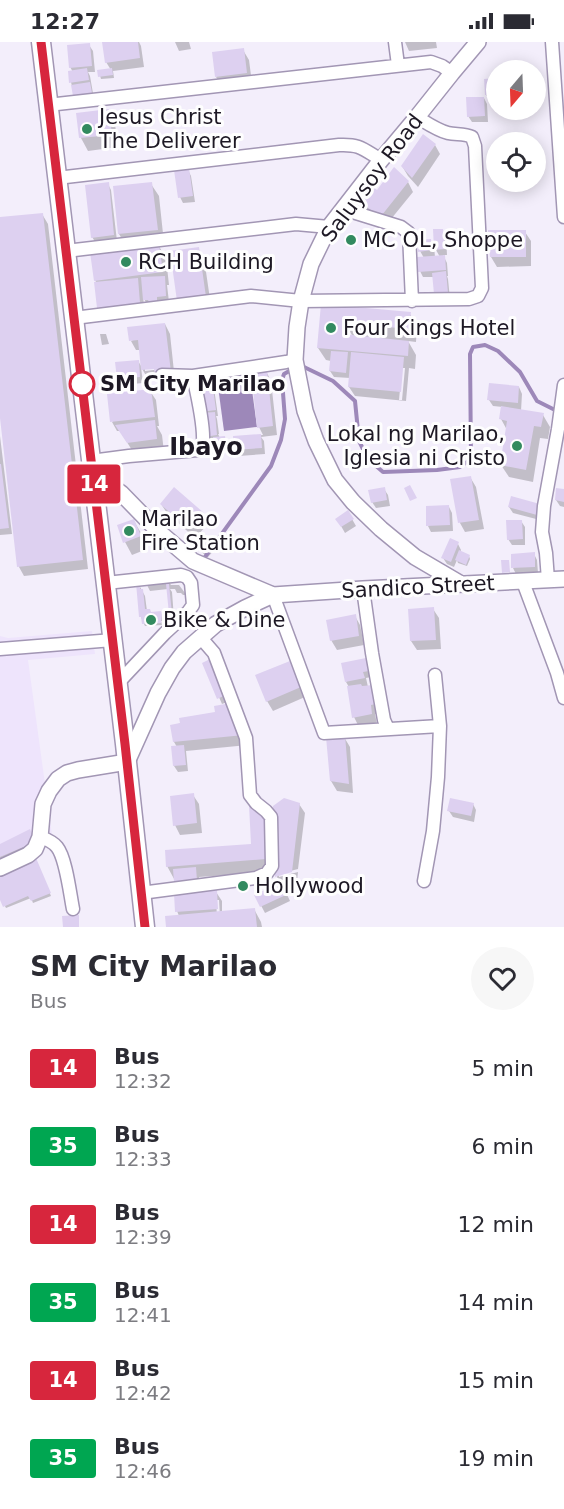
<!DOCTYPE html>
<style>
:root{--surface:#fff;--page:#f7f7f7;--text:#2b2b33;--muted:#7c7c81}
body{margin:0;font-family:"DejaVu Sans",sans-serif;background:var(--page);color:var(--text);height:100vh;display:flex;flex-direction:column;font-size:22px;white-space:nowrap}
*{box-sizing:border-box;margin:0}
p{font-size:20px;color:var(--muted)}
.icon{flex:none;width:33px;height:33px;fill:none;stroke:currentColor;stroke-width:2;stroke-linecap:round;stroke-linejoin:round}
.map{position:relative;height:885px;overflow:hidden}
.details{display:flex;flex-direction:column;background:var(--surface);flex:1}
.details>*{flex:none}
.badge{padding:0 12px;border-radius:4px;font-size:21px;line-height:39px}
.needle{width:39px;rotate:199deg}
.tools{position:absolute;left:486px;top:18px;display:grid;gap:12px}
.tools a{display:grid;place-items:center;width:60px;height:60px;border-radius:50%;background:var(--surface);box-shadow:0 3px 15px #0003;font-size:30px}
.map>.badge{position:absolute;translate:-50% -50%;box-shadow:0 0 0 3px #fff}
.round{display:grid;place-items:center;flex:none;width:63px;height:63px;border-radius:32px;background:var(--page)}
.head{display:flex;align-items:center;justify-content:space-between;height:102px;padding:0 30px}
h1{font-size:28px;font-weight:600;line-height:45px}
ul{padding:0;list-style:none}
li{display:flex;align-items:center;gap:18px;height:78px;padding:0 30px}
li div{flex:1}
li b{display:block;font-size:22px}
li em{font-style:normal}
li .badge{min-width:66px;font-weight:700;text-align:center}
.status{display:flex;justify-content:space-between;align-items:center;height:42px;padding:0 30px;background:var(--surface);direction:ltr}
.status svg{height:16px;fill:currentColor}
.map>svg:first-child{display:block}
</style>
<div class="status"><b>12:27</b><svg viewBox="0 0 49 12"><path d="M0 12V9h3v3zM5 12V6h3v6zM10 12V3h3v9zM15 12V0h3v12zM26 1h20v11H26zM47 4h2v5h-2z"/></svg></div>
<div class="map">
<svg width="564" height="885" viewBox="0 0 564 885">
<rect width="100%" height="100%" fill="#f3eefb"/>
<!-- built -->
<path fill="#eee4fc" d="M92,589L95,612L28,618L52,793L0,815V594L8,596Z"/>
<!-- water -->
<path fill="#9d88b9" d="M250,333L257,385L224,389L217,337Z"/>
<!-- shadow -->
<path fill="#0003" fill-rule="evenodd" d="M103,0H139L141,4L144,25L113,29L114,36L101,37L99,30L111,28L106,20Z
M175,0H189L191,7L179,9Z
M405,0H436L437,6L409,9Z
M89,3L93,9L95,30H88L90,34L94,57L78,59L74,53L71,40L73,30L70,25Z
M243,8L249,18L252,41L222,44L216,35Z
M486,38H496V59H490L486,53Z
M484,56L487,62L488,80H472L468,74Z
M108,69L115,82L118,105L88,109L81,96L78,72Z
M435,103L440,112L418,145L408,134L402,124Z
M188,128L191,134L195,160L183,161L180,155Z
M408,140L413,150L387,182L366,169L361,159L378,150Z
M108,142L111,148L117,199L96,201L92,195Z
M151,142L159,154L164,201H157L166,216L169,243H167L169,260L148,264L143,255L145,270L104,274L99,265L97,242L95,238L128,207L119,192L114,146Z
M42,172L48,182L88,527L24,534L19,525L0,364V177Z
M442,188L446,194L447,213H443L447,221L448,234H447L448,237L450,257L439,258L434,235H423L420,229L424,216L420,209L430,198L434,204L435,215H440L436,208Z
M525,190L531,199V224L497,225L491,215V209H496L490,198Z
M198,206L204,216L211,264L184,268Z
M322,264L410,272L417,284L416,300L408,299L416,313L415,327L409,326L406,359L355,354L349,345L350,336L334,335L330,329L331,319L326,318L318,306ZM341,274L353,295H350L339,276ZM402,326H405L402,358H399Z
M165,282L170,292L175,339L161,341L159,336L148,337L141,325L143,341L122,343L118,337L117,321L138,319L143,327L140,308H136L131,299ZM145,326L162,327L145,329Z
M100,292H106L109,302L102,303Z
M266,329L271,339L277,393L261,395L264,399L265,412L239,414L235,408L234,395L263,393L259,385Z
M211,340L214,346L218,374H216L217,377L219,392H218L220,396H224L226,398V405L223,406L213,407L205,394L204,373Z
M519,345L522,352L521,369L543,373L550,385L548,397L540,396L533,440L509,435L501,423L507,388L501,377L503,365L493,364L489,358Z
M150,349L156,358L159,384H157L162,393L164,410L135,413L120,389H117L112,380Z
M0,394L12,492L0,493Z
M470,435L476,445L484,487L465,490L460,481L452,439Z
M384,447L388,453L390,464L376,466L372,460Z
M564,448V465L560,464L556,458Z
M161,462L203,472L208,482L195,496L167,471Z
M539,463L540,478L513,471L509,465Z
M449,465L452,471L453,489L431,490L428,484Z
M348,470L356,484L345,491L337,477Z
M134,479L141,491L147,507L132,513L125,500Z
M521,479L525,485V503H512L508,497Z
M212,500L216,506L208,515L200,509L196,503Z
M458,502L461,508L460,511L469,514L470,517L467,524L458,521L457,518L454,525L447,522L443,516Z
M534,512L537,518L538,531L516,532L513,526Z
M169,540L171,543H179L185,551V553H183L181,551H177L175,547H170L172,550L174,576L171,570L168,547L150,549L147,543Z
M139,543L145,554L147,569L152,572L160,571L164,579H161L162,583L145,584L144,582L141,575Z
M433,567L439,576L441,607L417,608L411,599Z
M355,574L360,583L364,603L337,608L331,598Z
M365,617L369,623L371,635L366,636L368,645L380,672H375L377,682L359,685L354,675L349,645L346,640Z
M289,620L305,655L273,669L267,659Z
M204,621L230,659L222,662Z
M217,671L248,703L186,709L188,729L178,730L174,724L177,705L174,700L171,684Z
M344,695L350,705L353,751L337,749L331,739Z
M193,753L199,762L202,791L180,793L175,783Z
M299,762L305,771L298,827L279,832V835L298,830L297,840L283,844L290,859L265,871L256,854L281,842L277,835L275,765Z
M473,762L476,768L474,780L453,775L449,769Z
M264,763L272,830L199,835L200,844L179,846L167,824L253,804Z
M29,789L38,804L0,827V803Z
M37,820L51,854L33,861L31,856L6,866L0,854Z
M216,850L222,859V870L254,867L261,880L262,885H168L179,874L177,869ZM216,858H219L220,875H217Z"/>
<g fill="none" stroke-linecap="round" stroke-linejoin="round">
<!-- stream -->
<path stroke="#9d88b9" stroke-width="4" d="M304,325L333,339L355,359L359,399L368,417L383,430L437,428L460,425L471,417L470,312L473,305L485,303L498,309L520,330L537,359L555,368
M205,515L271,424L281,398L285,377L282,338L284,332L291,328"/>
</g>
<!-- building -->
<path fill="#ddd0f0" d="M102,0H138L140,16L105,21Z
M90,1L92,24L69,26L67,3Z
M244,6L247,31L215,35L212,10Z
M87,26L89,38L69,41L68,29Z
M112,26L113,33L98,35L97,28Z
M496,36V53H485L484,37Z
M90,40L92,51L73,54L71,43Z
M466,55H484L485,74L467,75Z
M109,67L112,93L79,96L76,71Z
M423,92L436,102L412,136L401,124Z
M394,125L409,139L382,173L371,168L359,159L371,143L377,148Z
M189,126L193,154L178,156L174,128Z
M109,140L114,193L91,196L85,143Z
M152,140L158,188L118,192L113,144Z
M43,171L83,518L17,525L0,376V175Z
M433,187H443L445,207L434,208Z
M488,188H526V215H490L489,207H495V199H488Z
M431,197L432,208L418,210L417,198Z
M159,202L163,230L94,239L90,210Z
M199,205L206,255L177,259L170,209Z
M445,213L446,228L418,230L417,215Z
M446,229L448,251L434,252L432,231Z
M165,234L166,254L157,255V260H149L148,258H143L141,235Z
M138,236L140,261L97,266L94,240Z
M321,262L411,270L409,287L344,281L343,292L409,299L408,314L317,306Z
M165,281L171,330L155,332L154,327L141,328L138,298L129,299L127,285Z
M331,309L348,310L346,331L329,329Z
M351,310L404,315L401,350L348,345Z
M139,318L140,335L117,337L115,320Z
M267,328L273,384L257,386L251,329Z
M212,339L216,368L200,370L196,341Z
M489,341L519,344L518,361L487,358Z
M151,347L155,375L110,380L107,352Z
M501,364L544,371L541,385L534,384L526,428L500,423L507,379L499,377Z
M215,370L217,393L204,395L202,371Z
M155,378L157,397L127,401L115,383Z
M261,392L262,406L234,408L233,394Z
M225,394L226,403L214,404L213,395Z
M0,422H1L9,486L0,487Z
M471,434L479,478L458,481L450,437Z
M410,443L417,456L410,459L404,446Z
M174,445L204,471L189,487L160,462Z
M385,445L387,458L371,461L368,448Z
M556,446L564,447V460L555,458Z
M511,454L540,462L537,473L508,465Z
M449,463L450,483L426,484V464Z
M348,468L354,477L341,485L335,477Z
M134,477L141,494L123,501L117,483Z
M506,478H522L523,497L507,498Z
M203,491L213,499L205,510L195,503Z
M450,496L459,500L451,520L441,516Z
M459,508L470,513L466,523L455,518Z
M535,510V525L511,526V512Z
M501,518H509L510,530L502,531Z
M167,538V541L140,544V547H143L145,567H150L151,570L161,569L162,573L161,581L142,582L141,575H139L136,541Z
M166,542H169L172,572H169Z
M434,565L436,598L410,599L408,567Z
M356,572L359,594L330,599L326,578Z
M212,616L228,652L217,657L202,621Z
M366,616L369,629L363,630L365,636L345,640L341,621Z
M290,619L301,645L266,660L255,633Z
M361,642L362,644L373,643L376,662L371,663L372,672L352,676L347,644Z
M231,661L244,693L173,700L170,683L180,681L179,676L215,670L214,664Z
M345,693L349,742L330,739L326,695Z
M184,703L186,723L173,724L171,704Z
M194,751L197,781L173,784L170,754Z
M284,756L300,761L292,830L275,835L273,764Z
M450,756L474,761L471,774L447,769Z
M264,762L266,817L166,825L165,808L251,802L249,763Z
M30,787L33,794L28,803L0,815V802Z
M36,816L51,851L31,859L28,854L3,865L0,858V831Z
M196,825L197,839L174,840L173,827Z
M282,840L288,852L260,865L254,853Z
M217,848L218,867L175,870L174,851Z
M255,866L257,885H166L165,874Z
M79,873V885H63L62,874Z"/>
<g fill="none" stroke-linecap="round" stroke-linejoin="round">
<!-- minor casing -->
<g stroke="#a296b4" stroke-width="15">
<path id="minor" d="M395,0L398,23
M552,0L564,175
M48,63L431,20L442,24L452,31
M57,136L339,103C360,102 363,107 381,118
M343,167L401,185L409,191L412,259
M66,209L296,182L329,185
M74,276L251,254L301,259L469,257L478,254L482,246L475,104L472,95C464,91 456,93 448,91C437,88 427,81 417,75
M162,333L193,334L286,320L295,318
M91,419L129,414L198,408C201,405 202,404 203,399C204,381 197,352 193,334
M548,538L546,511L542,490L544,464L558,387L564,343
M523,540L557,631L564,656
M106,541L181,533L187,535L191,541L193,563L188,570L165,591L118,641
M363,547L372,611L384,678L388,687
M273,553L324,691L440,684
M0,607L113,598
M40,795C46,797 53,800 57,805C66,816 70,852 73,867
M424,839L433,789L438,735L440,684L435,633
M141,851L256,836L267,831L272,824L271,775L266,769L256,761L250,753L246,696L214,611L201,596"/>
</g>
<!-- major casing -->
<g stroke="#a296b4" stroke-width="18">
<path id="major" d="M93,431L121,451L159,490L193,519L273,553
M461,542L415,515L381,487L353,460L335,438L316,399L305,369L295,318L297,285L301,259L311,222L329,185L381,118L417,75L452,31L478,0
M0,826L28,813L35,807L40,795L43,762L49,749L58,737L67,731L78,728L127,720L158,651L172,626L184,610L216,582L245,566L273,553L363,547L564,537"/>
</g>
<!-- highway casing -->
<g stroke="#a296b4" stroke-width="21">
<path id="highway" d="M41,0L125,702L145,885"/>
</g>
<!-- minor -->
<use href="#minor" stroke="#fff" stroke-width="12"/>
<!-- major -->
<use href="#major" stroke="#fff" stroke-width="15"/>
<!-- highway -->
<use href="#highway" stroke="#fff" stroke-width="18"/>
</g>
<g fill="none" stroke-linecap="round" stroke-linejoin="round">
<!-- line casing -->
<g stroke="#fff" stroke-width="14">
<path id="line" d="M41,0L125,702L145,885"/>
</g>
<!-- line -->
<use href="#line" stroke="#d7263d" stroke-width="9"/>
</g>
<!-- markers -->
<g fill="#328a5f" stroke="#fefefe" stroke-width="2">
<circle cx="87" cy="87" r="6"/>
<circle cx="351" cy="198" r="6"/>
<circle cx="126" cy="220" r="6"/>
<circle cx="331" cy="286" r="6"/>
<circle cx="517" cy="404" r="6"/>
<circle cx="129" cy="489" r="6"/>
<circle cx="151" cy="578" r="6"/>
<circle cx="243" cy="844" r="6"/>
</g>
<circle fill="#fff" stroke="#d7263d" stroke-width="3" cx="82" cy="342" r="12"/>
<g text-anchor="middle" stroke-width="6" stroke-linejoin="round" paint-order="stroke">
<!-- poi labels -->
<g font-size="21" fill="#1d1824" stroke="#fefefe" text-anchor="start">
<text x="99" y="82">Jesus Christ<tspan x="99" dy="24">The Deliverer</tspan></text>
<text x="363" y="205">MC OL, Shoppe</text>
<text x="138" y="227">RCH Building</text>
<text x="343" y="293">Four Kings Hotel</text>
<text x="505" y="399" text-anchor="end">Lokal ng Marilao,<tspan x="505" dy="24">Iglesia ni Cristo</tspan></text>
<text x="141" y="484">Marilao<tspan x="141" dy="24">Fire Station</tspan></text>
<text x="163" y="585">Bike &amp; Dine</text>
<text x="255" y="851">Hollywood</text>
</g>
<!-- street labels -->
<g font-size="21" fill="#1d1824" stroke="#fefefe">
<text transform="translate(372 136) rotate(-53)" y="7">Saluysoy Road</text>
<text transform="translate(418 545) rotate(-3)" y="7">Sandico Street</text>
</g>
<!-- stop labels -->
<g font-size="21" font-weight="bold" fill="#1d1824" stroke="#fefefe" text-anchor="start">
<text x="100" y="349">SM City Marilao</text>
</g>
<!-- quarter labels -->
<g font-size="24" font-weight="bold" fill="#1d1824" stroke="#fefefe">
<text x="206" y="413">Ibayo</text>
</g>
</g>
</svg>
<div class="tools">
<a><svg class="needle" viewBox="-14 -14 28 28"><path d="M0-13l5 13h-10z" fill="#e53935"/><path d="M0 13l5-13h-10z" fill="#7c7c81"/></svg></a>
<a><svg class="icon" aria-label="locate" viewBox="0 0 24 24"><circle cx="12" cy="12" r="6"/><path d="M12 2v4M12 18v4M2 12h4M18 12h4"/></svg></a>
</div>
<b class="badge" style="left:94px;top:442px;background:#d7263d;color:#fff">14</b>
</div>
<section class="details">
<div class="head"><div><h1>SM City Marilao</h1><p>Bus</p></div><a class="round"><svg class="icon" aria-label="heart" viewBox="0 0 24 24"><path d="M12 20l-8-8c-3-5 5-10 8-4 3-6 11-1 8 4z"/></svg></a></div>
<ul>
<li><span class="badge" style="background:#d7263d;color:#fff">14</span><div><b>Bus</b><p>12:32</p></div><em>5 min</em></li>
<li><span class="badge" style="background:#00a651;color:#fff">35</span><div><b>Bus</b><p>12:33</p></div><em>6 min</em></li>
<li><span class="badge" style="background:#d7263d;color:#fff">14</span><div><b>Bus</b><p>12:39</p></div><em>12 min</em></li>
<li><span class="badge" style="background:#00a651;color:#fff">35</span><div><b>Bus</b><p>12:41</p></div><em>14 min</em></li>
<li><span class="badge" style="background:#d7263d;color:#fff">14</span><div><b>Bus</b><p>12:42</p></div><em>15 min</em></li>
<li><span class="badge" style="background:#00a651;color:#fff">35</span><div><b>Bus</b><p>12:46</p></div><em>19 min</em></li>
</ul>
</section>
